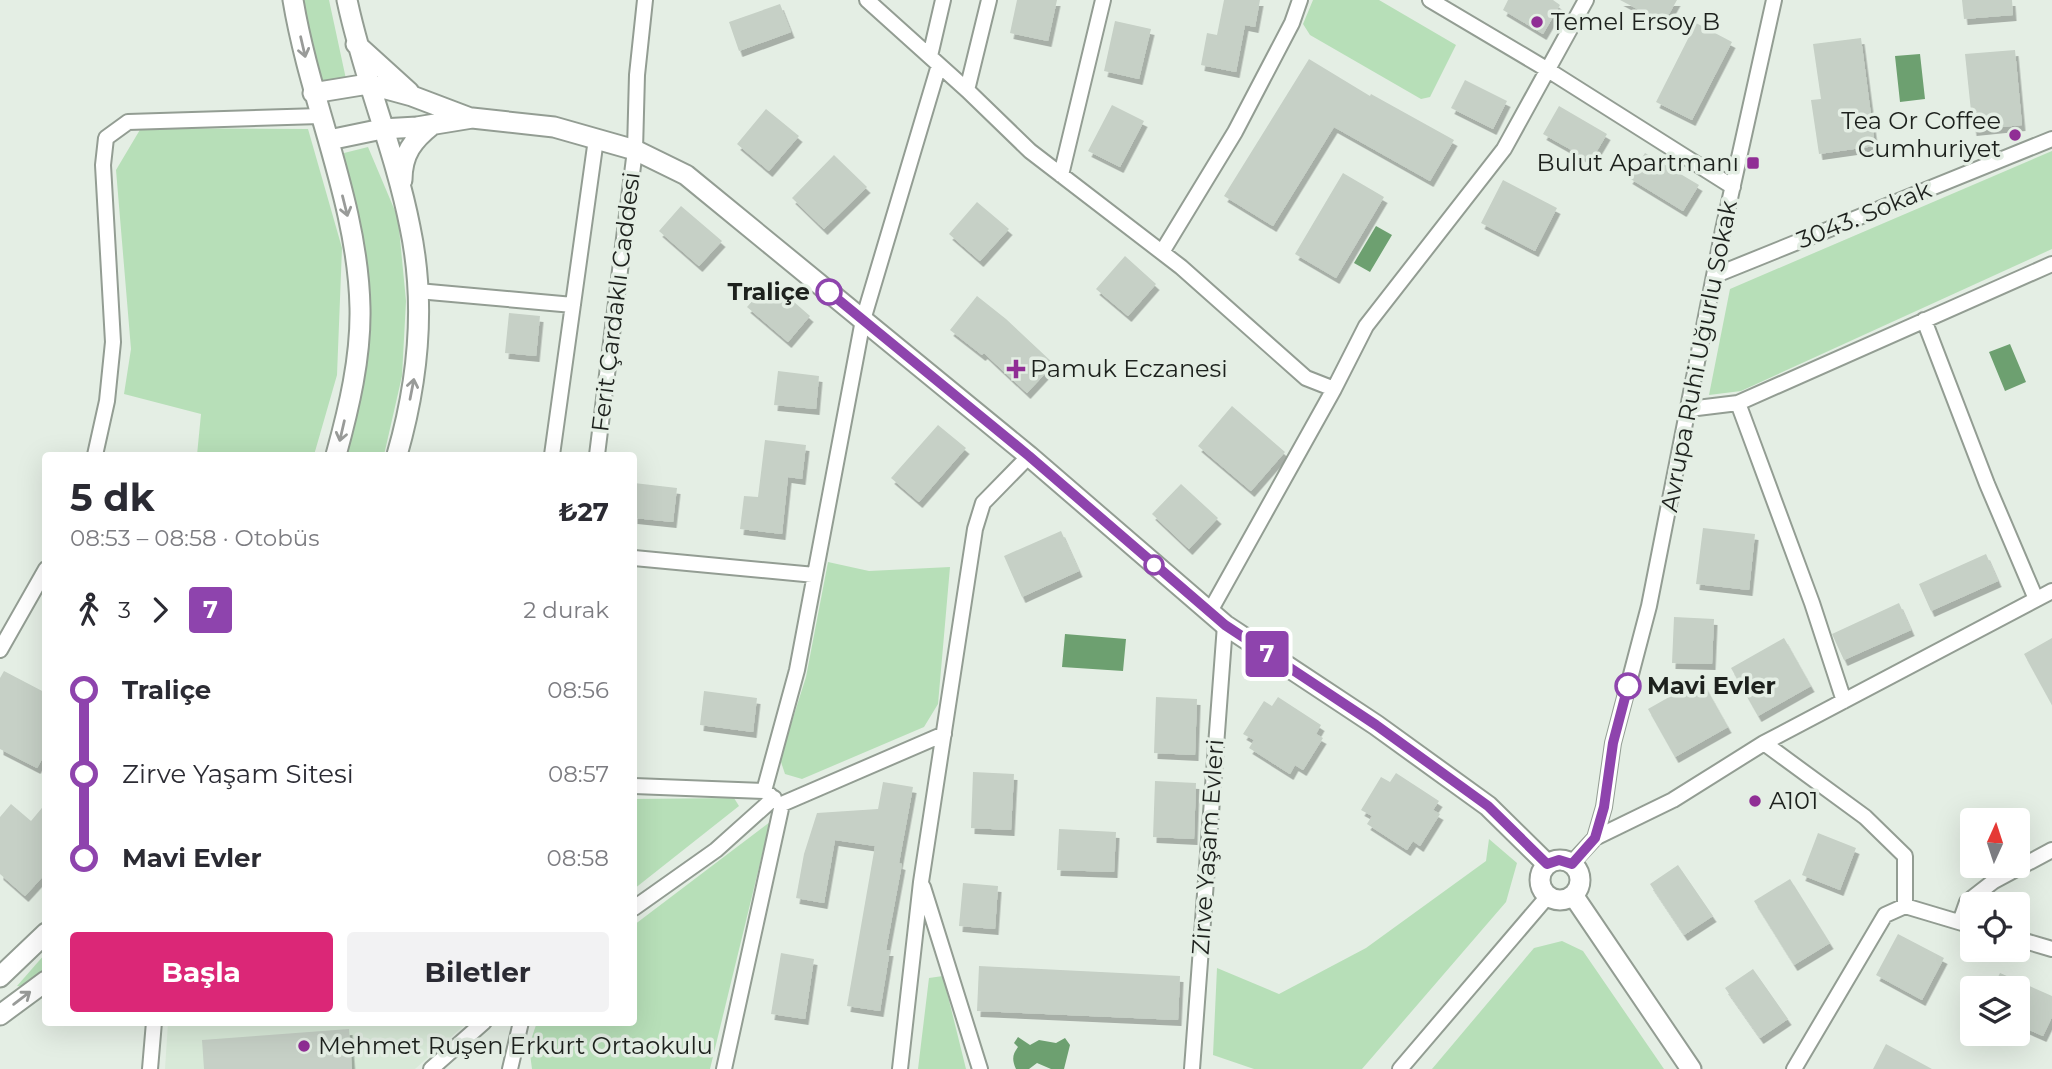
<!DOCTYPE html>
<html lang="tr">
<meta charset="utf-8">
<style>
:root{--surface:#fff;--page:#f2f2f3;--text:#2b2b33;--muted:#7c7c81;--accent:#db2777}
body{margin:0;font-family:Montserrat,sans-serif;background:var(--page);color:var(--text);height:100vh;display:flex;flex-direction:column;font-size:26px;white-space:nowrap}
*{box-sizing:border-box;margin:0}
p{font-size:23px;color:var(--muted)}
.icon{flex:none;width:38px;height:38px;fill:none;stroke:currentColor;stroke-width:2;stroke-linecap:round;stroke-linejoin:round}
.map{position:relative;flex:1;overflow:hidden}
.details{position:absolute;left:42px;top:452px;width:595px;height:574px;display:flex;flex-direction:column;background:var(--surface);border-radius:7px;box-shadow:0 7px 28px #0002}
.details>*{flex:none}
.badge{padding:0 14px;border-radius:5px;font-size:24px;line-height:46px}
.needle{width:46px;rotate:3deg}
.tools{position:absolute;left:1960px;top:808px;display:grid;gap:14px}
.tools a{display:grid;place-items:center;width:70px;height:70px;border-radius:7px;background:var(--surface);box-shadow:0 7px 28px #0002;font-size:35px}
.map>.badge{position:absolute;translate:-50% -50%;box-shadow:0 0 0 4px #fff}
.legs{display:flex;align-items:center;gap:10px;height:77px;padding:0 28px;font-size:23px}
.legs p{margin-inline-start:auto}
.overview{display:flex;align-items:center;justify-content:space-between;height:119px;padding:0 28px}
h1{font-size:38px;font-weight:700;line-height:52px}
.cta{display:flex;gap:14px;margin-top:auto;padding:14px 28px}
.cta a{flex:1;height:80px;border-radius:7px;background:var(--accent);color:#fff;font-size:28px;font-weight:700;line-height:80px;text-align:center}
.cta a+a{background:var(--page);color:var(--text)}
ul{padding:0 28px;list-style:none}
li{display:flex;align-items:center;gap:24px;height:84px;font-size:26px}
li i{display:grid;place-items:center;width:10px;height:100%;margin:0 9px;background:currentColor}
li i::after{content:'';width:18px;height:18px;margin:-9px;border:5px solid;border-radius:50%;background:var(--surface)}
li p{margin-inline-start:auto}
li:first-child i{background:linear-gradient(#0000 50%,currentColor 0)}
li:last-child i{background:linear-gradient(currentColor 50%,#0000 0)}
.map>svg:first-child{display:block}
</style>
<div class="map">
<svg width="2052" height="1069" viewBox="0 0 2052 1069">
<defs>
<filter id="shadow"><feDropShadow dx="3.5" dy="6" stdDeviation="0" flood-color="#0004"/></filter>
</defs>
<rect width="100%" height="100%" fill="#e4eee4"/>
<!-- built -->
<path fill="#d8e9d8" d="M168,1022H468L415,1069H165Z"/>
<!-- green -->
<path fill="#b7dfb8" d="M298,0H329L346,79L315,85Z
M1313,0H1379L1456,45L1430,97L1421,99L1310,35L1303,24Z
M141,128L308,129L342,248L337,375L314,455H197L201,414L124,394L131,349L116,170Z
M368,147L398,218L406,301L402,376L384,455H344L353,426L369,332L364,245L340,154Z
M2052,151V249L1741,391L1709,395L1730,289Z
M828,562L869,571L950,567L938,704L924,727L802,779L785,774L780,759L806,677Z
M734,798L739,806L634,889V799Z
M770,822L710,1069H532L529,1046L537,1022H634V925Z
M1489,839L1517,863L1506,902L1362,1069H1254L1213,1055L1217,968L1279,994L1366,948L1486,861Z
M1562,941L1583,951L1664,1069H1432L1534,948Z
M45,954V969L23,987L17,986Z
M943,976L966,1069H918L929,978Z"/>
<!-- water -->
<path fill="#6da070" d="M1920,54L1925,99L1900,102L1895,56Z
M1376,226L1392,235L1370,272L1354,263Z
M2010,344L2026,382L2005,391L1989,352Z
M1065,634L1126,639L1123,671L1062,667Z
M1018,1037L1030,1045L1039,1040L1056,1043L1065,1038L1070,1045L1064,1069H1051L1037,1063L1029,1069H1016C1012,1060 1012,1055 1018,1047L1014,1043Z"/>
<!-- building -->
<path fill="#c6d0c6" filter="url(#shadow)" d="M1017,0H1057L1048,41L1010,33Z
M1224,0H1260L1255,27L1245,25L1236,72L1201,65L1207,33L1217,35Z
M1508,0H1553L1560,5L1543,34L1503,10Z
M1620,0H1677L1664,23Z
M1962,0H2012L2013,15L1964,19Z
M780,4L791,32L739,51L729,22Z
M1115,21L1151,29L1139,79L1104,71Z
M1696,23L1732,42L1692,120L1656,102Z
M1861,38L1875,146L1819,154L1811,100L1821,99L1813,44Z
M2015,50L2022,125L1973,130L1965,54Z
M1309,59L1370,96L1371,94L1454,140L1430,181L1334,127L1273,226L1224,196Z
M1465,80L1507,101L1493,129L1451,108Z
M1112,105L1144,121L1120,167L1088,151Z
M1559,106L1607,134L1591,161L1543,134Z
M766,109L799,136L769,171L737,144Z
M1645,153L1699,185L1683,211L1629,178Z
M834,155L867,187L824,229L792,198Z
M1343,173L1384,197L1336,278L1295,254Z
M1503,180L1557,208L1535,251L1481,223Z
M977,202L1009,229L980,261L949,234Z
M681,206L722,241L699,266L659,231Z
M1125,256L1156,284L1128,316L1096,289Z
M770,281L810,316L788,342L747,307Z
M977,296L1006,319L1054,364L1027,393L984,353L982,355L950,330Z
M509,313L540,316L536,356L505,353Z
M778,371L819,376L816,409L774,405Z
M1232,406L1285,452L1251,491L1198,446Z
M938,425L966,448L919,502L891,478Z
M765,440L806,445L802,479L788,477L782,534L740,529L744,496L758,497Z
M634,483L677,488L673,522L634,518Z
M1181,484L1218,518L1189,549L1152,514Z
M1703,528L1755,534L1749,590L1696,584Z
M1061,531L1079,571L1022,597L1004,556Z
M1986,554L1998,581L1931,611L1919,584Z
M1899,603L1911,630L1844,660L1832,634Z
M1674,617L1714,619L1712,664L1672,663Z
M1784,638L1811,686L1758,716L1731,668Z
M2052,638V705L2024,654Z
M4,671L46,693V752L37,768L0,749V678Z
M1701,679L1728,727L1675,757L1648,709Z
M704,691L757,698L753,732L700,725Z
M1156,697L1197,699L1195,755L1154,753Z
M1278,697L1321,725L1316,734L1323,738L1303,770L1295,765L1290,774L1249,748L1254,740L1243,734L1264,701L1272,706Z
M973,772L1014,774L1011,830L971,828Z
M1396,773L1439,801L1433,810L1440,814L1420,846L1413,841L1407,850L1367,824L1372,816L1361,810L1381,777L1390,782Z
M1155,781L1196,783L1194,839L1153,837Z
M883,782L913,787L899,863L902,864L886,950H890L880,1011L847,1006L875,846L835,840L824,903L796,898L804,854L817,813L878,809Z
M46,803V873L25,896L0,874V817L11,804L31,821Z
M1059,829L1116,832L1114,872L1057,870Z
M1818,833L1856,848L1840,890L1802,875Z
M1678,865L1713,916L1684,935L1650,884Z
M1790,879L1830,943L1794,965L1754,901Z
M963,883L998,886L995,929L959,926Z
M1898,934L1944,958L1922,1000L1876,975Z
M781,953L814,959L805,1019L771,1014Z
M979,966L1180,976L1178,1020L977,1011Z
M1753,969L1788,1019L1760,1038L1725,988Z
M2000,973L2052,996V1017L2043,1036L2018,1025V989H1992Z
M349,1029L352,1069H204L202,1040Z
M1886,1044L1932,1069H1873Z"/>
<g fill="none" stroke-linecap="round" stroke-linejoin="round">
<!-- minor casing -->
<g stroke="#939d93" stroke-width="18">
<path id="minor" d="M867,0L967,90L1030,151L1181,267L1306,378L1334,389
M1430,0L1548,70L1733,187
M930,56L943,0
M967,90L989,0
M1061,175L1103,0
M1162,252L1235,132L1292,23L1300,0
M1716,275L2052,139
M418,291L573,305
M1924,320L1987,484L2036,599
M1738,403L1812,603L1844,701
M1689,409L1738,403L2052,264
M95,455L107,401L113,342L103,165L106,138L128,122L320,116
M552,455L596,139
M597,455L635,150L637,75L645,0
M634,558L815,575
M1209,613L1334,389L1366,326L1504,149L1586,0
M0,650L46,569
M1764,743L1865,817L1905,856V906
M634,786L764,791L770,795
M764,791L797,670L863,320L939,65
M782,804L944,734
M1595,838L1673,800L1764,743L2052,591
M1571,864L1595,838L1604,807L1613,743L1649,606L1723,230L1774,0
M923,887L980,1069
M634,908L716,850L774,798
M1960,922L1967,902L1994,881L2052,850
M2018,939L2052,949
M150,1069L154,1022
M431,1069L484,1022
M510,1069L521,1022
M724,1069L782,804
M900,1069L921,882L975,529L983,503L1029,456
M1192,1069L1225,625
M1400,1069L1548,896
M1794,1069L1885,915L1905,906L1972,926"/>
</g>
<!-- secondary casing -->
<g stroke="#939d93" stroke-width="23">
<path id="secondary" d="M293,0C310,103 358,203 360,308C361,357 349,408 336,455
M347,0C363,77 395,150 410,227C426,303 418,382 397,455
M356,44L409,92
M313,93L368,84L412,96L470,118
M329,140L382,129L417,127L472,118L554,127L635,150L686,175L1029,456L1225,625L1376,725L1488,806L1547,864
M402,180C402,154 413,140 432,125
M1540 880a20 20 0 1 1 40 0a20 20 0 1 1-40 0Z
M1573,895L1691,1069
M0,977L46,933
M0,1015L46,981"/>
</g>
<!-- minor -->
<use href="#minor" stroke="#fff" stroke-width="14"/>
<!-- secondary -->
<use href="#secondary" stroke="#fff" stroke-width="19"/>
</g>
<!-- one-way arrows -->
<defs><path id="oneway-shaft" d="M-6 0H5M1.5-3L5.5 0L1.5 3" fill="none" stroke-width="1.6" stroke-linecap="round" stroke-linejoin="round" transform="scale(1.75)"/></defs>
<g stroke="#999b99">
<use href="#oneway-shaft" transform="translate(303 47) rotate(77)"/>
<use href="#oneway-shaft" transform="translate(345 206) rotate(76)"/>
<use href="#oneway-shaft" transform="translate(412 389) rotate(-79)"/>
<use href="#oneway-shaft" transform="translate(342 431) rotate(103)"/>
<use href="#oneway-shaft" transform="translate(22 998) rotate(-37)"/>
</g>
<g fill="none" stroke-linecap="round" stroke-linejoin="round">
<!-- line-1 casing -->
<g stroke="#fff" stroke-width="16">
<path id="line-1" d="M829,292L1029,456L1225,625L1376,725L1488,806L1547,864L1559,860L1572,864L1595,838L1604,807L1613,743L1628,686"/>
</g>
<!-- line-1 -->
<use href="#line-1" stroke="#8e44ad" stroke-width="10"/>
</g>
<!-- markers -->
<g fill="#902e95" stroke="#e4eee4" stroke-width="2.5">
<circle cx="1537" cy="22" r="7"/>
<circle cx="2015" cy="135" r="7"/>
<rect x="1746" y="156" width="14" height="14" rx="3.5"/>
<path d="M1012.5 358.5h7v7h7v7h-7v7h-7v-7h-7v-7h7z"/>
<circle cx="1755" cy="801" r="7"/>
<circle cx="304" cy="1046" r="7"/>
</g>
<g fill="#fff" stroke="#8e44ad" stroke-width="3.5">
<circle cx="829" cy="292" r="12"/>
<circle cx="1154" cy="565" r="9"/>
<circle cx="1628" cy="686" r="12"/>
</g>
<g text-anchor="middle" stroke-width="7" stroke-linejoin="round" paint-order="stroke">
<!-- poi labels -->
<g font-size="24" fill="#1d211d" stroke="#e4eee4" text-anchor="start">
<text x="1551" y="30">Temel Ersoy B</text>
<text x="2001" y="129" text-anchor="end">Tea Or Coffee<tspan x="2001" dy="28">Cumhuriyet</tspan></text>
<text x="1739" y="171" text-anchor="end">Bulut Apartmanı</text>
<text x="1030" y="377">Pamuk Eczanesi</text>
<text x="1769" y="809">A101</text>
<text x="318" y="1054">Mehmet Ruşen Erkurt Ortaokulu</text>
</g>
<!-- street labels -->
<g font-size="24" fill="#1d211d" stroke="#e4eee4">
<text transform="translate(1864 215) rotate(-22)" y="8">3043. Sokak</text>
<text transform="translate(616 302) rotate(-83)" y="8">Ferit Çardaklı Caddesi</text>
<text transform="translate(1699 356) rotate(-79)" y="8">Avrupa Ruhi Uğurlu Sokak</text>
<text transform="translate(1208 847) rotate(-86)" y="8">Zirve Yaşam Evleri</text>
</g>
<!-- stop labels -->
<g font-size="24" font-weight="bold" fill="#1d211d" stroke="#e4eee4" text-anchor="end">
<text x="810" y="300">Traliçe</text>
<text x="1647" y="694" text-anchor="start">Mavi Evler</text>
</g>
</g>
</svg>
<div class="tools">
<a><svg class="needle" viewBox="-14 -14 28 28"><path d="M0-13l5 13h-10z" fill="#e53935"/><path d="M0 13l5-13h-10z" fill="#7c7c81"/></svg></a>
<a><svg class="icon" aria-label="locate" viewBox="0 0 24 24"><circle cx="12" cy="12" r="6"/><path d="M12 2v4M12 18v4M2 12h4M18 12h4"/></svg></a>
<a><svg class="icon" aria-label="layers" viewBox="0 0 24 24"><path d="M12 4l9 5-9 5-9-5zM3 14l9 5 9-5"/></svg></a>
</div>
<b class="badge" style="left:1267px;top:654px;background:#8e44ad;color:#fff">7</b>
<section class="details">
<div class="overview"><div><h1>5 dk</h1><p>08:53 – 08:58 · Otobüs</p></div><b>₺27</b></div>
<div class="legs"><svg class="icon" aria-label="walk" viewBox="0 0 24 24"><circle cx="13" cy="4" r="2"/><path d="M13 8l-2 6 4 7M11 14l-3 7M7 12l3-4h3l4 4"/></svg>3<svg class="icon" aria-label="forward" viewBox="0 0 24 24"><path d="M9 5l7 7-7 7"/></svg><b class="badge" style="background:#8e44ad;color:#fff">7</b><p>2 durak</p></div>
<ul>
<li><i style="color:#8e44ad"></i><b>Traliçe</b><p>08:56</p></li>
<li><i style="color:#8e44ad"></i><span>Zirve Yaşam Sitesi</span><p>08:57</p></li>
<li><i style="color:#8e44ad"></i><b>Mavi Evler</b><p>08:58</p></li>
</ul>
<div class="cta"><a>Başla</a><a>Biletler</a></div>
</section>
</div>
